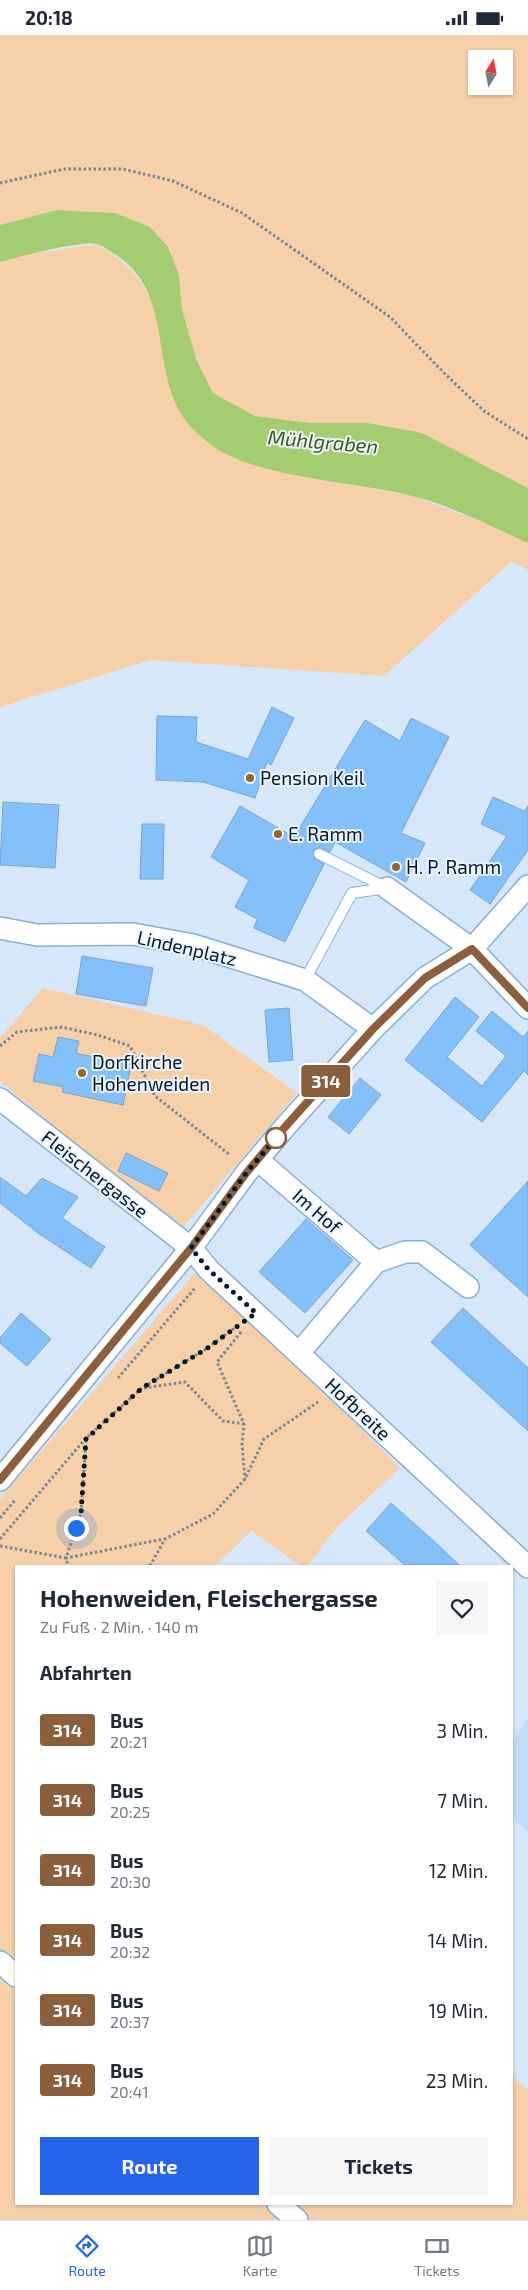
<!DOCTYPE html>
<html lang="de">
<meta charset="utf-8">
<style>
:root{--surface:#fff;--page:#f6f6f7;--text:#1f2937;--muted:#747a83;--line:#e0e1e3;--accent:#2563eb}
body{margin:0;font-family:"Exo 2",sans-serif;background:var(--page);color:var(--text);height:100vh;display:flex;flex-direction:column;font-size:19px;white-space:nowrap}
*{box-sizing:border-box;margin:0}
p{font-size:16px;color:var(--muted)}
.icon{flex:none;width:28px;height:28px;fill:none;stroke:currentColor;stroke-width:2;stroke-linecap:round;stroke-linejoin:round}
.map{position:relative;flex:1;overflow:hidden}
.sheet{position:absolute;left:15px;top:1530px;width:498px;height:640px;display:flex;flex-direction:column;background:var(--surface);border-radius:0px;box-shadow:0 1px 4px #0004}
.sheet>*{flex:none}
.badge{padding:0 10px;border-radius:4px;font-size:18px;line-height:32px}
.needle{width:32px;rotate:10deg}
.controls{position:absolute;left:468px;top:15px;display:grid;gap:10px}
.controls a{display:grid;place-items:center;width:45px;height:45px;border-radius:0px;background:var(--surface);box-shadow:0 1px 4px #0004;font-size:25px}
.you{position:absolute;width:25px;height:25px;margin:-12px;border:4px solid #fff;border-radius:50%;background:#1a73e8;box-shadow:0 0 0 8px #1a73e833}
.map>.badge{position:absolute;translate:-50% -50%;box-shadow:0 0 0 2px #fff}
h2{padding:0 25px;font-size:19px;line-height:45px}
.round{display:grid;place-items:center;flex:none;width:52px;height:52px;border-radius:0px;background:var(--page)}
.summary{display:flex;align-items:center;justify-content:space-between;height:85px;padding:0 25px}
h1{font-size:24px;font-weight:700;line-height:38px}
.action{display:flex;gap:10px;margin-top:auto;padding:10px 25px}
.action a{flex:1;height:58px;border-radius:0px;background:var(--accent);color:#fff;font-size:20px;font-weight:700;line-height:58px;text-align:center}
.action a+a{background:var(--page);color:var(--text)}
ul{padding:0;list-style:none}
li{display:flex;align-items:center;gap:15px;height:70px;padding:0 25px}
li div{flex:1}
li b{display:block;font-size:19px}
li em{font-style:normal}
li .badge{min-width:55px;font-weight:700;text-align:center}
.status{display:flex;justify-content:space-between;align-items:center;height:35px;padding:0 25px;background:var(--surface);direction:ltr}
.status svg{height:14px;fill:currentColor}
.dock{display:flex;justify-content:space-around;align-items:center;height:70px;border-top:1px solid var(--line);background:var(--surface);font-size:14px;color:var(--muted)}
.dock a{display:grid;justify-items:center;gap:2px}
.dock .selected{color:var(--accent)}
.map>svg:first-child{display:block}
</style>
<div class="status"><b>20:18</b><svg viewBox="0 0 49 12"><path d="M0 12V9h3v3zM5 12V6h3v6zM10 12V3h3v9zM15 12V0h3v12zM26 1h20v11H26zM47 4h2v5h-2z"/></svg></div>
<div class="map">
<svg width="528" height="2185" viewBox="0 0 528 2185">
<rect width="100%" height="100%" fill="#d6e7f9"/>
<!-- built -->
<path fill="#c0defc" d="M528,1682V1797L511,1782V1710Z"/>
<!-- green -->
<path fill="#f6d0a8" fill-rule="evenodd" d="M0,0H528V453L483,430L367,388H311L255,381L212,358L196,325L182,274L179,240L115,178L57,175L0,190ZM476,24H504V51H476Z
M97,209C159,246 155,278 167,343L291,439L413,461L477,485L528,508V535L512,526L384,641L150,625L0,672V227L23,220Z
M43,953L203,990L297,1058L180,1196L0,1046V1003Z
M196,1237L356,1388L400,1433L338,1491L307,1531H301L251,1496L215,1531H16V2169H511V2040L528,2055V2185H0V1464Z"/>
<!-- water -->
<path fill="#a4cd6f" d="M57,175L115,178L150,192L168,212L179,240L182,274L196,324L213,358L255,381L311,388H367L422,398L528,453V508C492,492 450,470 412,461C355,446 249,444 205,405C197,398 185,387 180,377C151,325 172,253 113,218C108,215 102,210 97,209C80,205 18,222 0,227V190Z"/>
<!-- building -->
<path fill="#84c1fa" stroke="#7aa5ce" d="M272,672L294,683L271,730L267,727L255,763L203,747L156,745L157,681L197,682L196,707L248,724Z
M411,683L449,702L401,798L425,808L406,847L335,807L330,817L319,812L313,816L314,823L324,829L285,907L254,893L257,884L235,872L249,845L211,822L240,771L294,802L365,685L400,706Z
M493,762L524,776L528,771V815L490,869L470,855L507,801L481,789Z
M3,767L59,770L55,833L0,830Z
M142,789H164L163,844H140Z
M82,921L153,933L146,971L76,959Z
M455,962L479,982L447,1022L482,1051L506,1021L476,996L492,976L523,1002L528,996V1040L524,1036L482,1087L405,1025Z
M289,973L293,1025L269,1027L265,975Z
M58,1002L79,1006L76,1018L131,1030L123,1070L62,1057L63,1052L33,1046L39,1019L53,1022Z
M360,1043L381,1060L349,1099L328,1082Z
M126,1118L168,1138L159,1156L118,1136Z
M0,1142L26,1161L42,1143L78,1162L62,1183L105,1212L91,1233L38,1198L0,1168Z
M528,1146V1262L470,1210Z
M306,1184L353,1225L305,1278L259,1237Z
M463,1273L528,1333V1396L431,1307Z
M21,1278L51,1304L27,1331L0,1308V1303Z
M391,1468L436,1508L460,1531H406L366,1496Z"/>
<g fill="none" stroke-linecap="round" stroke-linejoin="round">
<!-- lane casing -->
<g stroke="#85b0da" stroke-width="12">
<path id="lane" d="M319,819L387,853
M305,945L352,858L387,853"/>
</g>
<!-- street casing -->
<g stroke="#85b0da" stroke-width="24">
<path id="street" d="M387,853L472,914L528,973
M0,893L37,900L133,899L193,910L305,945L373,994
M0,1064L191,1213L209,1235L528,1532
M258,1125L376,1227
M299,1318L376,1227L405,1217H422L468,1252
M0,1445L191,1213L247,1137L285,1092L373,994L425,943L472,914L528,851
M0,1927L16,1941
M278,2169L297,2185"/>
</g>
<!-- path -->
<path stroke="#768798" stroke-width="3" stroke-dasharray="2.5 2.5" stroke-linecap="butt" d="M0,148L64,134H123L173,146L242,178L390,282L443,337L484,376L528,404
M0,1011L17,997L61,992L98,1000L130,1011L155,1061L230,1120
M241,1297L217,1327L244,1389L242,1409L245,1444
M118,1343L195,1253
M144,1353L185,1347L223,1386L244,1389
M86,1405L81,1478L66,1523L164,1504
M0,1483L16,1464
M0,1504L86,1403L142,1353L206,1314L236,1292
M0,1511L66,1523L68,1531
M150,1531L165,1504L213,1479L245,1444L264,1404L318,1367"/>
<!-- lane -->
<use href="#lane" stroke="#fff" stroke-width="10"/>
<!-- street -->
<use href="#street" stroke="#fff" stroke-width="21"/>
</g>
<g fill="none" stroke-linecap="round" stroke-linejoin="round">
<!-- line casing -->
<g stroke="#fff" stroke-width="11">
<path id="line" d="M0,1445L191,1213L247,1137L285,1092L373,994L425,943L472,914L528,973"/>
</g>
<!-- line -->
<use href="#line" stroke="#8b5e3c" stroke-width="8"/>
<!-- walk -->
<path stroke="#071827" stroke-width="5" stroke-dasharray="0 9" d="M76,1493L81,1478L86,1404L142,1353L206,1314L256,1278L209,1235L191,1213L247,1137L276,1103"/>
</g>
<!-- markers -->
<g fill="#9c6620" stroke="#ebf4fc" stroke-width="2">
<circle cx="250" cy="743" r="5"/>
<circle cx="278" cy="799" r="5"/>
<circle cx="396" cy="832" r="5"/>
<circle cx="82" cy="1038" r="5"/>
</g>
<circle fill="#fff" stroke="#8b5e3c" stroke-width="2.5" cx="276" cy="1103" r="10"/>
<g text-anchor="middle" stroke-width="4" stroke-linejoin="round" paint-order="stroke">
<!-- poi labels -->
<g font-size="19" fill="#071827" stroke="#ebf4fc" text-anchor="start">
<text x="260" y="750">Pension Keil</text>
<text x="288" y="806">E. Ramm</text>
<text x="406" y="839">H. P. Ramm</text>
<text x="92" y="1034">Dorfkirche<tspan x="92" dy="22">Hohenweiden</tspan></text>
</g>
<!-- street labels -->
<g font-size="19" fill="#071827" stroke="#ebf4fc">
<text transform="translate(187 913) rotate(13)" y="7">Lindenplatz</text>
<text transform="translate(95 1139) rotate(38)" y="7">Fleischergasse</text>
<text transform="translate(317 1176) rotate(41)" y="7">Im Hof</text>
<text transform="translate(358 1374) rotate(43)" y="7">Hofbreite</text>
</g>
<!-- water labels -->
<g font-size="20" font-style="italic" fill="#3e5715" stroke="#ebf4fc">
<text transform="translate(323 407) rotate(5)" y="7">Mühlgraben</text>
</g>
</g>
</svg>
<div class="controls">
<a><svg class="needle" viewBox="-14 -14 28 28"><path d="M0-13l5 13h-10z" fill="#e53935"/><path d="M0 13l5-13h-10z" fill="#747a83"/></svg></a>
</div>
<div class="you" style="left:76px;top:1493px"></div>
<b class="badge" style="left:326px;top:1046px;background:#8b5e3c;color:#fff">314</b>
<section class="sheet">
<div class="summary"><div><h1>Hohenweiden, Fleischergasse</h1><p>Zu Fuß · 2 Min. · 140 m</p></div><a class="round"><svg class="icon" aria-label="heart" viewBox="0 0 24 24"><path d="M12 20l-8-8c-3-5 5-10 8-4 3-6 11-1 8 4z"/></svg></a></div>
<h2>Abfahrten</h2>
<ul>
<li><span class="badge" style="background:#8b5e3c;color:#fff">314</span><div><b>Bus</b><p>20:21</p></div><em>3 Min.</em></li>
<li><span class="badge" style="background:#8b5e3c;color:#fff">314</span><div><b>Bus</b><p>20:25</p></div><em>7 Min.</em></li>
<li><span class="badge" style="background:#8b5e3c;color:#fff">314</span><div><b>Bus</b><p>20:30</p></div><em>12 Min.</em></li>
<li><span class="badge" style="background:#8b5e3c;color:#fff">314</span><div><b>Bus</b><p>20:32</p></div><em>14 Min.</em></li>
<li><span class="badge" style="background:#8b5e3c;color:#fff">314</span><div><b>Bus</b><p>20:37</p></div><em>19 Min.</em></li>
<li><span class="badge" style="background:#8b5e3c;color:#fff">314</span><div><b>Bus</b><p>20:41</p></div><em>23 Min.</em></li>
</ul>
<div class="action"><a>Route</a><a>Tickets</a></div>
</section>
</div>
<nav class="dock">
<a class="selected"><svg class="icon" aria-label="directions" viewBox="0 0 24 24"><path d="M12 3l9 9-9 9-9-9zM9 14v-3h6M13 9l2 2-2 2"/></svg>Route</a>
<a><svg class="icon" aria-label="map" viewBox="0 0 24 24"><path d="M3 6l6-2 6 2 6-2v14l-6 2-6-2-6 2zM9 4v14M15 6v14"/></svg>Karte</a>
<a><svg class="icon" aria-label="tickets" viewBox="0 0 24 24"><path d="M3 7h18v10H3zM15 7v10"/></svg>Tickets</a>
</nav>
